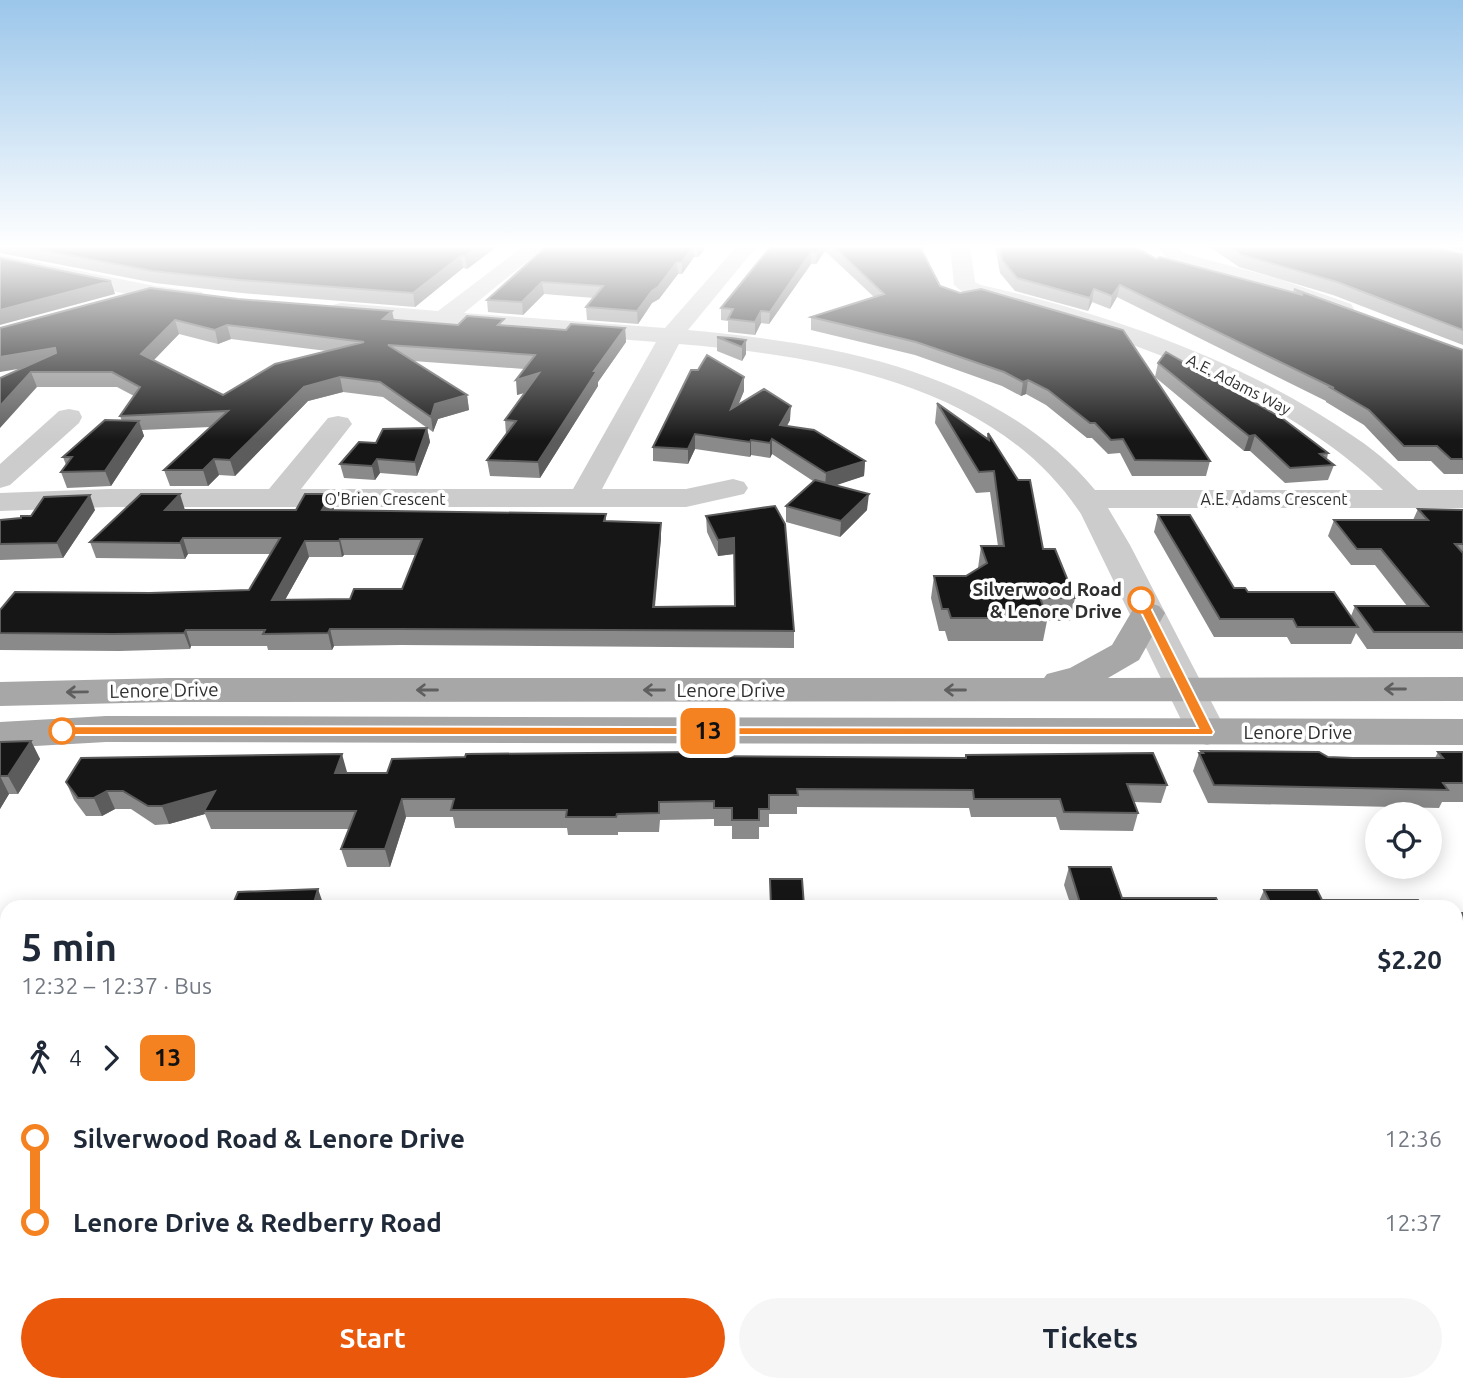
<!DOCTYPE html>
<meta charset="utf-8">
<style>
:root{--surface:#fff;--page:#f6f6f7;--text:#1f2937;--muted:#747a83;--accent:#ea580c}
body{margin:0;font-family:Ubuntu,sans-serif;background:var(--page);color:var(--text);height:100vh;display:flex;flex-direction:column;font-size:26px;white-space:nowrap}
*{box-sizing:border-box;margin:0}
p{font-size:23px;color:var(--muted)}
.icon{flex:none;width:38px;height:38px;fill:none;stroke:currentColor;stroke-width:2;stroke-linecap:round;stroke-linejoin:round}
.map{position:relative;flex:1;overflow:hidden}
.sheet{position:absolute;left:0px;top:900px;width:1463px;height:492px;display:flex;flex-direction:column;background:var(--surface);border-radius:21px 21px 0 0;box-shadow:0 4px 18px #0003}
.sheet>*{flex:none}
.badge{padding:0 14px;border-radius:10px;font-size:24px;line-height:46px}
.controls{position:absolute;left:1365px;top:802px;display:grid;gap:14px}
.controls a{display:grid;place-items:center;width:77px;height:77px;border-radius:50%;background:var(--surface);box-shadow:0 4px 18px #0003;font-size:35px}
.map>.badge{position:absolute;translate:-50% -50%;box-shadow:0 0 0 4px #fff}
.legs{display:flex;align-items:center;gap:10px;height:77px;padding:0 21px;font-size:23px}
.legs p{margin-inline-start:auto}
.headline{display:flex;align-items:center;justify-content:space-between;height:119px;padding:0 21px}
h1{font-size:38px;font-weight:700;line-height:52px}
.cta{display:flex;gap:14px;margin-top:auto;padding:14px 21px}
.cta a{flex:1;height:80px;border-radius:42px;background:var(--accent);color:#fff;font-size:28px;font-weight:700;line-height:80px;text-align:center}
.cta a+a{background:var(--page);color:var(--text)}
ul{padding:0 21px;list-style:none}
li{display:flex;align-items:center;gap:24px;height:84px;font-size:26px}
li i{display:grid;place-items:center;width:10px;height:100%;margin:0 9px;background:currentColor}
li i::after{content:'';width:18px;height:18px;margin:-9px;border:5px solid;border-radius:50%;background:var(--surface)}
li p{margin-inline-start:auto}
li:first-child i{background:linear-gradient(#0000 50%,currentColor 0)}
li:last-child i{background:linear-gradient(currentColor 50%,#0000 0)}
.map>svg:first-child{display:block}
</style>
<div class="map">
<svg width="1463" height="1391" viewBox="0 0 1463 1391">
<rect width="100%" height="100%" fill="#fff"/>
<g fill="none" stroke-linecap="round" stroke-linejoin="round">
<!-- minor -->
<path fill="#ccc" fill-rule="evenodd" d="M525,245H547L464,313L665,328L738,245H758L688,330C833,343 997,371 1095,490H1383C1276,386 1108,330 966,295L954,285L950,245H970L975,282L981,285C1109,314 1248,362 1356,438C1379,453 1398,472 1418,490H1463V508H1108L1130,545L1227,732L1221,741L1207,745L1193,741L1187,732L1081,514C994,383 823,356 679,344L602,489H686L733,479L744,482L748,488L744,494L686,507H108L0,511V493L108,489H269L328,418L338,416L348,418L352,424L301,489H573L656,342L341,317L333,315L330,310L333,305L341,303L438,311Z
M1156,245H1176L1182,252L1190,255L1279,279L1351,304L1354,309L1351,314H1335L1263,289L1176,263L1168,260Z
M0,255L155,286L202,292L205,297L202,302L194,304L155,300L0,267Z
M69,409L79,411L82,417L79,423L10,485L0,488V464L59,411Z
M1456,1054H1463V1102H1456Z
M290,1384H362L360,1391H287Z"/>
<!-- major -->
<path fill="#a7a7a7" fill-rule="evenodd" d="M1147,602L1159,606L1165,613L1139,660L1108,678L1463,677V701L168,702L0,706V682L168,678H1044L1047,674L1070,668L1112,645L1135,606Z
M106,716L1463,719V745L106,742L0,748V722Z"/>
</g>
<!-- wall -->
<path fill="#8a8a8a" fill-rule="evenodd" d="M0,245H499L467,269L463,268L415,307L242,293L155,283L0,253Z
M548,245H708L698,257H694L682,274H678L659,299L652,303L638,324L587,320L586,307L594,298L544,294L523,315L488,312L487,300Z
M772,245H925L924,250H922L940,286L1210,461L1206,476H1132L1120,453L1108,454L1092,438H1087L1046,405L1026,394L1021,396L1002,386L915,355L811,330V317L874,297L825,251L816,264H811L769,324L761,323L755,335L728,332V321L721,320V308Z
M995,245H1132L1156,259L1293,292L1294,289L1463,350V474H1444L1431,461H1398L1364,425L1326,402V401L1117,297L1110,309L1092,302L1088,311L1015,291L1000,273Z
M1207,245H1425L1463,254V345L1333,295L1239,267Z
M1439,245H1463V252Z
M150,288L394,320L458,325H504L566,330L625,328L626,342L598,382V386L540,478L490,476L487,460L506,434L505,420L524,393L517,395L524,369L413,361L467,395L469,410L438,419L433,432L383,397L343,392L308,401L235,476L219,475L208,486H170L164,470L210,427L142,430L144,436L111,486L67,488L61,472L66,465L63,457L122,421L120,416L134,396L117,387H37L19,369ZM179,334L218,344L231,339L327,351L223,395L154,360Z
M717,337L746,340V354L742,361L717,351Z
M1158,363L1328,453L1327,459L1334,465L1328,480L1285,483L1250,451H1244L1155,377Z
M744,391L738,404L790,420L787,426L865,461L864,476L835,485L867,510L840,537L786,522V506L813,481L772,454L770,458L751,455L750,457L695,449L688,464L653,461V447Z
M937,403L987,438L988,433L1043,549L1075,598L1070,621H1047L1043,641H948L945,631H939L931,598L934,576H966L978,568L981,546H998L990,492L976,493L935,423Z
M427,428L430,442L417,476L380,473L375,480L344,478L340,464L376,443Z
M331,494L334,510L606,514V521L661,523V538L655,607L735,606L734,554L718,556L707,532L706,516L794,631V648L401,645L334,646L332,650H268L267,646H191L190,649L119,651L0,650V610L150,593L249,590L270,554H188L185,559L96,558L90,542L185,510H296ZM344,555H416L402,589L350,599L285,600L309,557H342Z
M1418,509L1463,510V649H1367L1356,633L1351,644H1291L1287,637H1214L1154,532L1158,515L1234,588L1351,616L1355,606H1407L1375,565H1351L1328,536L1334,520H1413Z
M95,510L63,558L0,560V520L21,518L31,516Z
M31,741L40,759L18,794H9L0,809V742Z
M1201,751L1353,758H1435L1438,752H1463V802H1442L1439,808L1208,803L1193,771L1199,753H1201Z
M966,755L1167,785L1161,803L1134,802L1138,813L1133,831L1060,830L1056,817H971L969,808L797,807V814H769V827H759V839H732V826H714V819L660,820L659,832H618V835H568L567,828H455L453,817H406L390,867H347L341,849L349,829H211L205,814L169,824L155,825L131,809H115L102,816H86L74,800L66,782L347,772L346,773H387L697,756L965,758Z
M1069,867L1122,898L1220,906H1071L1064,885Z
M1264,890L1322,900L1423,906H1257Z
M1456,913H1463V1001H1456Z
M7,1089V1210H0V1090Z
M1462,1150H1463V1197L1456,1182V1159Z
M1456,1207H1463V1297H1456Z"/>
<!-- shaded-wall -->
<path fill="#5c5c5c" d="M481,245H499L467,269L465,256Z
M698,245H708L698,257L697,246Z
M822,245H826L825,251L816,264L817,252Z
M694,246V257L682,274V262Z
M811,252V264L769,324L770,312Z
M461,256L463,268L415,307L413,293Z
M677,262L678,274L659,299L652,303L638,324L637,311L652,291Z
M111,281L115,294L0,325V310Z
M542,282L544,294L523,315L522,302Z
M1120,285L1117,297L1110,309L1112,296Z
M1094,289L1092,302L1088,311L1090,298Z
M392,311L395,324L383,319Z
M761,311V323L755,335V322Z
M175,320L179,334L146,368L141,354Z
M227,325L231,339L218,344L215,330Z
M625,328L626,342L598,382V386L540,478L538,462L594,371Z
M746,340V354L742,361V347Z
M55,348L60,362L0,372V357Z
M31,372L37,387L0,428V406Z
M539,373L540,388L517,395L516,380Z
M340,377L343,392L308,401L235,476L230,460L304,387Z
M744,377V391L731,423V409Z
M1028,380L1026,394L1021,396L1023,382Z
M467,395L469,410L438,419L433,432L431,417L435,404Z
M791,406L790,420L779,440L780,425Z
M139,421L144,436L111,486L105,471Z
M427,428L430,442L417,476L415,462Z
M695,434V449L688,464V449Z
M1255,435L1250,451H1244L1249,436Z
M772,439V454L770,458V443Z
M751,440V455L750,457V442Z
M214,459L219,475L208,486L203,470Z
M377,459L380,473L375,480L372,466Z
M865,461L864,476L825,489L826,473Z
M180,494L185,510H165Z
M331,494L334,510H322Z
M869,494L867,510L840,537L841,521Z
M90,495L95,510L63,558L57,543Z
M661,523V538L653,623V607Z
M183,538L188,554L185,559L180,543Z
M734,538V554L718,556V540Z
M340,539L344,555L342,557L339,541Z
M305,541L309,557L276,616L272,600Z
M330,629L334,646L332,650L328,633Z
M186,630L191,646L190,649L184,633Z
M31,741L40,759L18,794L8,776Z
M342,754L347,772L340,791L335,773Z
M0,776L9,794L0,809Z
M107,791L115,809L102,816L94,798Z
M215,791L204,811L205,814L169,824L162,806Z
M402,799L406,817L390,867L385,849Z
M318,889L324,906H313Z
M7,1169V1206L0,1197V1184Z
M117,1384H154L144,1391H107Z"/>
<!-- building -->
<path fill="#161616" stroke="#5c5c5c" stroke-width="2" fill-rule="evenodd" d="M16,245H481L465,256H461L413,293L239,280L152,271Z
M548,245H698L694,246L682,262H677L658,287L652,291L637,311L586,307L603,286L542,282L522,302L487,300Z
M772,245H822L817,252H811L770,312L761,311L755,322L728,319L733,309L721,308Z
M832,245H919L940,286L960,293L981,289L1123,330L1210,461L1135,460L1123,439L1111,440L1095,423H1090L1048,390L1028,380L1023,382L1004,372L916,342L811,317L884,294Z
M999,245H1132L1156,259L1160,257L1303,295L1294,289L1463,350V459H1451L1437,446H1404L1369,410L1331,388H1334L1120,285L1112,296L1094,289L1090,298L1017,278L1002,260Z
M1227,245H1425L1463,254V330L1337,282L1242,255Z
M0,258L111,281L0,310Z
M150,288L238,299L392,311L383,319L458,325L467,316L504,319L498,325L566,330L571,324L625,328L594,371H597L538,462L487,460L516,421L505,420L539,373L516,380L535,355L388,345L467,395L435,404L431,417L380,382L340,377L304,387L230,460L214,459L203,470H164L228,411L120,416L140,387L112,372H31L0,406V378L56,353L55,348L0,357V328ZM175,320L215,330L227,325L364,342L275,364L223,395L141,354Z
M717,337L731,338L746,340L742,347Z
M1166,352L1282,418L1328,453L1320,454L1334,465L1290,468L1255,435L1249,436L1158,363Z
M707,355L744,377L731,409L764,389L791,406L780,425L814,430L865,461L826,473L772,439L770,443L751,440L750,442L695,434L688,449L653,447L691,370H698Z
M937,403L989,440L988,433L1018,480H1030L1043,549H1055L1075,598H1040L1048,618H951L948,609H942L934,576H966L987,563L981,546H1004L994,471L979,472Z
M105,420L139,421L105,471L61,472L72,457H63Z
M427,428L415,462L377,459L372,466L340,464L359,442L376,443L383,429Z
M815,480L869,494L841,521L786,506Z
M141,494H180L165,510H296L305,494H331L322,510L606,514L604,521L661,523L653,607L735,606L734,538L718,540L706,516L775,506L785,524L794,631L397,629H330L328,633L263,634L265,630H186L184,633L113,634L0,633V610L15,592L150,593L249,590L280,538H183L180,543L90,542ZM340,539H422L402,589H354L350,599L272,600L305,541H339Z
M90,495L57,543L0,544V520L21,518V516H31L44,497Z
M1418,509L1463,510V544H1455L1463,553V632H1374L1355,606H1428L1381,549H1357L1334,520H1428Z
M1158,515H1190L1234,588H1245L1248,592H1334L1358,627H1297L1293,619H1220Z
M31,741L8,776H0V742Z
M1201,751L1319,752L1328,757L1353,758H1443L1438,752H1463V783H1443L1448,790L1214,785L1199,753H1203Z
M697,752V756L966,758V755L1153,753L1167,785L1127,784L1138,813L1064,812L1060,799H974L973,790L797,789L798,795H769V809H759V820H732V808H714V801L659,802V813L617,814L616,817H566L567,810H451L454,799H402L385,849H341L356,811H204L215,791L162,806H148L123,791H107L94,798H78L66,782L81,758L342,754L335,773H387L392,759L465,757L466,754Z
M1069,867H1111L1122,898H1216L1220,906H1081Z
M770,879H802L804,906H771Z
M318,889L313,906H232L238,892Z
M1264,890H1317L1322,900H1418L1423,906H1272Z
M925,904L1001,905L1002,906H925Z
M1456,913H1463V982H1456Z
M7,1012V1019L2,1016Z
M7,1089V1169L0,1184V1090Z
M1456,1207H1463V1279H1456Z
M7,1371V1384H117L107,1391H0V1374Z
M523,1384H684L687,1391H526Z"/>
<!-- one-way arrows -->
<defs><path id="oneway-shaft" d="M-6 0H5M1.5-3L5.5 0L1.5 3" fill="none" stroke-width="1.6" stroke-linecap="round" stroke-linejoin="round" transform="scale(1.75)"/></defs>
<g stroke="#5f5f5f">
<use href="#oneway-shaft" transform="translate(1395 689) rotate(180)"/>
<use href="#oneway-shaft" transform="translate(427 690) rotate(-180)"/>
<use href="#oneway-shaft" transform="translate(654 690) rotate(-180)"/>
<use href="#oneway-shaft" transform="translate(955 690) rotate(180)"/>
<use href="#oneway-shaft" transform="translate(77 692) rotate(179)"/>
</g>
<!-- sky -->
<linearGradient id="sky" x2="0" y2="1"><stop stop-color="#9bc6ea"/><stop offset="0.56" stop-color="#fff"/><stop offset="1" stop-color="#fff" stop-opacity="0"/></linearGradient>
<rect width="1463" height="440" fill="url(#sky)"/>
<!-- line-1 -->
<path fill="#f58220" stroke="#fff" stroke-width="2" d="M1141,597L1147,600L1214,732L1212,735H62L55,731L62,726L1198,728L1135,600Z"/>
<!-- markers -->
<g fill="#fff" stroke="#f58220" stroke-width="3.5">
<circle cx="1141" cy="600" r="12"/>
<circle cx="62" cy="731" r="12"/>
</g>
<g text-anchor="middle" stroke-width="7" stroke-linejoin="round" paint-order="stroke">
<!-- far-street labels -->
<g font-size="16" fill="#2f2f2f" stroke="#fff">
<text transform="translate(1239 384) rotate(27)" y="6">A.E. Adams Way</text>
<text x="385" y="505">O'Brien Crescent</text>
<text x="1274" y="505">A.E. Adams Crescent</text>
</g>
<!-- stop labels -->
<g font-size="19" font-weight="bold" fill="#2f2f2f" stroke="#fff" text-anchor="end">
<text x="1122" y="596">Silverwood Road<tspan x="1122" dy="22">&amp; Lenore Drive</tspan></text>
</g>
<!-- street labels -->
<g font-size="19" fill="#2f2f2f" stroke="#fff">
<text transform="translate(164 690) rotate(-1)" y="7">Lenore Drive</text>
<text x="731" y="697">Lenore Drive</text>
<text x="1298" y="739">Lenore Drive</text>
</g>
</g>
</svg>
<div class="controls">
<a><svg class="icon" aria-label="locate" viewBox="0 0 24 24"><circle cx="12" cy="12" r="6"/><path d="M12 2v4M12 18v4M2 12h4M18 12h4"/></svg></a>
</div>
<b class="badge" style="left:708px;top:731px;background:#f58220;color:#111">13</b>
<section class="sheet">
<div class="headline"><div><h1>5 min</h1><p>12:32 – 12:37 · Bus</p></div><b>$2.20</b></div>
<div class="legs"><svg class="icon" aria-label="walk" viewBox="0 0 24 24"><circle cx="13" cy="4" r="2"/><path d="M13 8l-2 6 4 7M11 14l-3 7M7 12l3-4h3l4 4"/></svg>4<svg class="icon" aria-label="forward" viewBox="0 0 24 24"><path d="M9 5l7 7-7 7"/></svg><b class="badge" style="background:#f58220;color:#111">13</b></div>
<ul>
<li><i style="color:#f58220"></i><b>Silverwood Road &amp; Lenore Drive</b><p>12:36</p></li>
<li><i style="color:#f58220"></i><b>Lenore Drive &amp; Redberry Road</b><p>12:37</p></li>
</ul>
<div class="cta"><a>Start</a><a>Tickets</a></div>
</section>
</div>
